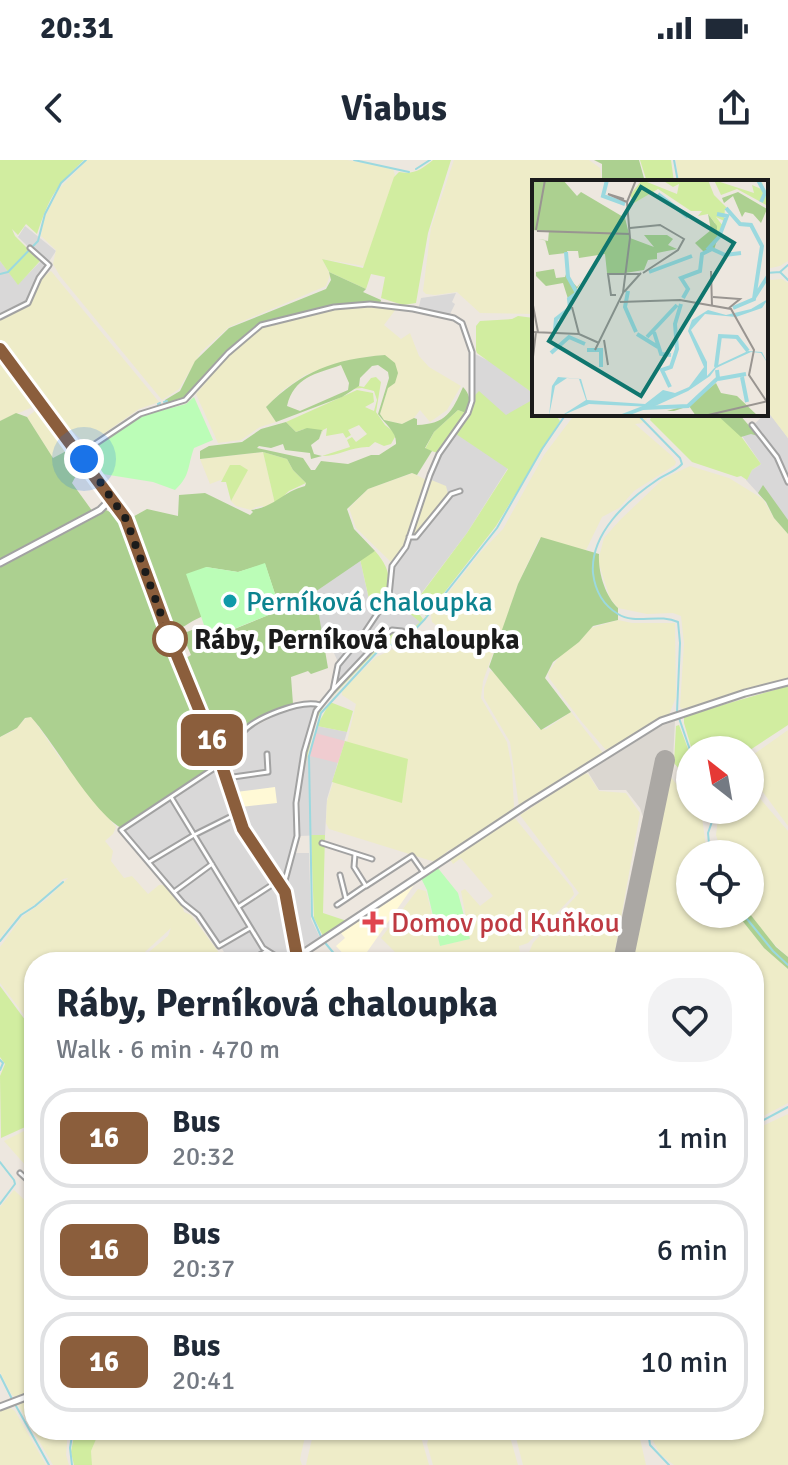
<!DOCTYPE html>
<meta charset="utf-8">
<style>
:root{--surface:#fff;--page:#f2f2f3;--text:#1f2937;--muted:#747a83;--line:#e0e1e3}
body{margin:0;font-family:Signika,sans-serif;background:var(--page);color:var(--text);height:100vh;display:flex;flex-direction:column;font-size:30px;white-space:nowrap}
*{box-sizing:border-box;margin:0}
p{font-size:26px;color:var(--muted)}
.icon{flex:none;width:44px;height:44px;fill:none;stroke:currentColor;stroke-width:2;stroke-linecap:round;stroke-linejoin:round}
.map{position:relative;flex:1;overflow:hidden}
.details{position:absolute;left:24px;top:792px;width:740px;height:488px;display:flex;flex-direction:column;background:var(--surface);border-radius:32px;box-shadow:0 2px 6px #0004}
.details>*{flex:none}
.badge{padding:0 16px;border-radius:12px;font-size:28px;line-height:52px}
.needle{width:52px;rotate:329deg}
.buttons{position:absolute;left:676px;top:576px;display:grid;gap:16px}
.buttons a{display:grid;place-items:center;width:88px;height:88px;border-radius:50%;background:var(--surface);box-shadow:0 2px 6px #0004;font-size:40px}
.you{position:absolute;width:40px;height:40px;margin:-20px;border:6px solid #fff;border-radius:50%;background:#1a73e8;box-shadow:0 0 0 12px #1a73e833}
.map>.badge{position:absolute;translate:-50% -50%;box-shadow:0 0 0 4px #fff}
.round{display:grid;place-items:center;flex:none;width:84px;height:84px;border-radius:32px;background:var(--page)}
.summary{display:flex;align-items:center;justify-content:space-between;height:136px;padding:0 32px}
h1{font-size:38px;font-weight:800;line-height:60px}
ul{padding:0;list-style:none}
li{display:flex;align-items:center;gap:24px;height:100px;margin:0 16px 12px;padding:0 16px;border:4px solid var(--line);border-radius:32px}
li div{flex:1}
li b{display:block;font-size:30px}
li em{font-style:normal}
li .badge{min-width:88px;font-weight:700;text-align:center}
.status{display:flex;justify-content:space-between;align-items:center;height:56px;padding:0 40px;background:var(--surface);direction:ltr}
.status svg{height:22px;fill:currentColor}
header{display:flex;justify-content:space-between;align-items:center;height:104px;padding:0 32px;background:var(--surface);font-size:36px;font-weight:800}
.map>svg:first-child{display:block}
</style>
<div class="status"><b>20:31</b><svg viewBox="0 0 49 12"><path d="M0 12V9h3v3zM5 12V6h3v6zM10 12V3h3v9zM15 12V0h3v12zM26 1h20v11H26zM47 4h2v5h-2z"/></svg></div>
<header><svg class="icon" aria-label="back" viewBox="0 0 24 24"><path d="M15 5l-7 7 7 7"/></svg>Viabus<svg class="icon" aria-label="share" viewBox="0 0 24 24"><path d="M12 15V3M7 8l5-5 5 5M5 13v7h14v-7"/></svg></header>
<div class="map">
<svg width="788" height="1305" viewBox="0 0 788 1305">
<rect width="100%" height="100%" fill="#ede7df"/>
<!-- residential -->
<path fill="#d9d8d8" d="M25,66L56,91L31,129L25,144L0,155V101L18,124L42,100L18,77Z
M456,133L452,142L455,144L449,156L418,150L421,138Z
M473,193L493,203L534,234V254L523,284L467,373L408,451L421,462L407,473L397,468L387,472L335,525L339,506L361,481L387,444L392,432L393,407L407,389L415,356L437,300L470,253L473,239Z
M768,251L788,278V366L746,320L752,310L761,304L742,276Z
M360,399L373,458L338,502L333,491L335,481L324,486L315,432Z
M313,544L316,547L305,582L294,642L295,678L283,722L286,725L293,693H309L311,759L321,780L300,793L299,802H230L200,752L184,741L123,670L220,607L231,596L239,580L248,570L288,549Z
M317,566L347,572L327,639L325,675L299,676L300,626L306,595L310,596Z"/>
<!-- commercial -->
<path fill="#f0ccd0" d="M315,573L345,581L338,603L310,596Z"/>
<!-- education -->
<path fill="#fff9d6" d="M275,627L277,643L241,647L236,632Z
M414,725L360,802L350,801L336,786L345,778L341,773Z"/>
<!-- airport -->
<path fill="#dbd7d1" d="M675,561L673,600L633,802H612L643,657L640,648L626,630H599L588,612L661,566Z"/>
<!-- farmland -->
<path fill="#eeecc8" d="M87,0H347L389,8L393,9L395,15L364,106L322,99L330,115L326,126L229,167L201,192L179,229L162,240L60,116L53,104L56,90L41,76L44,59L59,29Z
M454,0H589L600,8L602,22H534V154L480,153L457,132L435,135L426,134L423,131L431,68Z
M676,0H788V101L780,106L766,109V22H679Z
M51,111L159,242L139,249L90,283L82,280L55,255L0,184V159L28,146L42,118Z
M766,116L771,120L782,119L788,123V278L768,252L766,253Z
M364,145L394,147L396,149L384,165L401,179L410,173L419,196L429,207L461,226L447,250L430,262L420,250L414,258L402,264L384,260L380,254L388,227L395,223L385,195L367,197L344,201L305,215L283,230L266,247L276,262L260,267L241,280L218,283L196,234L237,185L263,166L294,157Z
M0,197L35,246L0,261Z
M40,247L72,288L53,298L27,257Z
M575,254H652L642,263L635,264L672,296L676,302L675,305L634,331L619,348L602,357L586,390L539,379L518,424L496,489L453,478L432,462L431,455L480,393L503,369L544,295Z
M263,292L275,344L263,349V346L256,347L251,350L236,346L231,341L247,310L210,324L200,299Z
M690,306L729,318L763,339L774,358L788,374V520L683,549L680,547L684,483L681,456L673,453L647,454L618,448L610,438L598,401L604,378L620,360L663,319Z
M413,313L426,320L404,388L392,403L356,368L349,348L368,329Z
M429,319L446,326L448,334L413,376L411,374Z
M618,460L632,463H675L676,537L669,555L606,590L581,561L549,518L548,513L561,494L579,482L591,468Z
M425,477L470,484L493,493L483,521L481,538L507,582L512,609L514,647L503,658L457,688L449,690L435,702L329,669L326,663L327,641L333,623L408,600L347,582L356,544L342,535V531L376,497L418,478Z
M490,511L494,512L539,569H546L571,552L603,593L519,647L510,582L484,538V528Z
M31,556L60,598L116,667L113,674L105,681L113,691L111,701L124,718L132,716L148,734L159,725H164L182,745L184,752L191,755L226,802H137L168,776L171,768L134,802H83L77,797L69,802H34V868L0,823V787L22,757L47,739L68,718L63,719L40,741L19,755L0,778V577L13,571L26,558Z
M788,570V666L750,615V597Z
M584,613L588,614L599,631L626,633L640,653L613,802H525L533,783L579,733L520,655Z
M670,616L690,641V650H697L702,657L707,694H690V754H737L764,788L788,809V943L754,961V802H631Z
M750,627L788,671V797L770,780L750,754V694H722L716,675L719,650H750Z
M514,657L572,728L574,734L572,737L528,783L519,786L521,802H405L381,778L418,729L426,731L440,786L470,779L461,731L465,729L480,746L493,736L461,698L453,704L450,699Z
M788,954V1305H674L660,1294L652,1279V1270H754V970Z
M34,966V1015L4,981Z
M14,1030L34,1049V1231L17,1238L12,1235L0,1212V1047Z
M34,1237V1270H68L66,1295L69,1305H53L17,1243Z
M10,1248L15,1251L46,1305H0V1250Z
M100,1270H306V1272L300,1299L302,1305H92L91,1291Z
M314,1270H419L429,1305H306Z
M431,1270H508L518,1305H433L427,1284Z
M514,1270H638L646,1305H523Z"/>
<!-- grass -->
<path fill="#d1eda0" d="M0,0H84C55,27 50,36 37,74L26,64L18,75L12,69L15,76L40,101L18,125L0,101Z
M433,0H451L428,73L416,143L403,145L381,138L385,117L371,114L366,129L329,112L322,99L363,108L394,17L399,12C414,15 422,9 433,0Z
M640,0H671L674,22H647Z
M518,156L534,158V234L477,193L476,190V166L480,161L512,159Z
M376,217L381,222L376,252L385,265L394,272L395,277L391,284L384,286L375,282L369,287C353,286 339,296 322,296L350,287L347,280L352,277L356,282L367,274L359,265L348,270L351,275L346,278L343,273L326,276L327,268L323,270L319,279L322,271L304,269L296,272L286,262L357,230L373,233L374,242L365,247L374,251L377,240L374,231L362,228L351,229L359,226L364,227L371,218Z
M479,231L506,255L534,239V254H555L560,261L496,366L426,456L414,447L423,459L411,474L407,473L420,462L408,452L467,373L508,309L456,274L470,253L473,237Z
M458,250L466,253L438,293L425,289L434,272Z
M652,254H716L738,272L761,304L752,310L747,320L741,316L737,317L692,302L650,260Z
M263,292L287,299L293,310L306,323L289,331L275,344Z
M230,305H240L248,310L231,341L226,322H221Z
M375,391C397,416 390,432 373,457L360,399Z
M396,471L410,476L375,492L325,544L316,560L300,627C302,603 306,574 318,553C333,524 363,500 385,476Z
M788,526V565L750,590H692L684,563V556Z
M330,542L353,551L347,572L317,566Z
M679,565L690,594V622L674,603L676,566Z
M345,581L408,599L402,643L332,622Z
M311,675H325L323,753L347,761L323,776L314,758Z
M0,826L34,872V963L1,978L0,916L5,904L0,897Z
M75,1270H100L91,1291L92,1305H74L71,1292Z"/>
<!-- forest -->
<path fill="#acd090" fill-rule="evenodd" d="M594,0H639L645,22H602V4Z
M329,112L366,129L363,132L381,140L380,144C362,141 342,145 324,148C250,161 238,177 192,234L183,240L166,244L165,240L180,231L195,201L229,168L326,129L331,120Z
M385,195L395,203L398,213L395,223L388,228L380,254L384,260L402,264L414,258L417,259V265C446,264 452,252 463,227C471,236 471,242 466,253L458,250L434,272L425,288L432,291L417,315L412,313L368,329L347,349L354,369L375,391L315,432L328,508L311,514L308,511L291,517L293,544L244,567L223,600L181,501L191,495L182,474L204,465L210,479L276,452V437L265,404L238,412L206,407L201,457C189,462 182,469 170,473L129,359L147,349L178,356L179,335L205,333L250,355L253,352L251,350C275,347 282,332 305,326L306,323L293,310L287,299L263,292L200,299V291L209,286L242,282L261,269L286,262L296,272L307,268L322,270L319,279L311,285L314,294L322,296L311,299L310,293L285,290L283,284L271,288L259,286L257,288L303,298L311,310H315L321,301L348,304L371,295H379L396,284C397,272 385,264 378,254L389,218L388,212L378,205L372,206L360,218L359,226L342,237L276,262L266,247C302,211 334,199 385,195ZM341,205L349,223L348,230L300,251L287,246C294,217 315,214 341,205Z
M16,253L27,257L53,298L72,288L85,306L78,312L72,323L93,352L0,401V261Z
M716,254H739L758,276L751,274L741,277Z
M763,325L788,360V374L774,358L766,342L758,333Z
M106,350L124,359L166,477L219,603L121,668C89,648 57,586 31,557L25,558L17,568L0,577V405Z
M541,377L599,394C598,412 605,436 618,448V460L593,466L579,482L553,502L545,518L571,552L541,570L489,507L518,424Z
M737,754H750L776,787L788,797V809L764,788Z"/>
<!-- park -->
<path fill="#bbfdb7" d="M194,237L213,280L194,288C187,307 191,315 175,330L153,322L103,314L93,291L95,286L137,257L186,244Z
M265,403L276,437V452L209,479L186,414L206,407L238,412Z
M437,707L458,733L470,779L440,786L427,730L421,718Z"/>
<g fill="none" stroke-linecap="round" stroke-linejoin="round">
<!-- stream -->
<path stroke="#9bd9df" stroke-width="2" d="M354,0L409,12
M674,0L678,22
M416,9L430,0
M780,112L788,120
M766,113L780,112L788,105
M0,114L8,112L38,81L45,54L61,23L86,0
M164,242L167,241
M158,244L160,243
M637,254L680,298L682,304C675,312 665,314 657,320C626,341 590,374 593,413C595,430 603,445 618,454C635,465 659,453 678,462L680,483L677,552
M679,558L690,590
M710,694L708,673L714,656L712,650
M743,754L773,791L788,805
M0,781L21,755L35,746L63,722
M341,802L322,779L312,756L309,596L321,553L378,491L408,477L425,459L497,368L542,289L566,254
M0,900L3,903L0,910
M754,965L788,947
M0,1002L14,1020L15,1024L0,1044
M0,1215L12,1239
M16,1246L49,1305
M421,1270V1273
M648,1270L650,1285L669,1305
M72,1305L70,1288L73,1270"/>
<!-- runway -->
<path stroke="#aba8a4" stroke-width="20" d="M623,802L665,600"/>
<!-- minor casing -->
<g stroke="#a2a2a2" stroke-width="7">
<path id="minor" d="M0,157L28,143L39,118L49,105L30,88
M752,265L777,297L788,322
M82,296L95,284L140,254L185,240L228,193L261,165L334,147L370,144L413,149L454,158L462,163L472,192V241L468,253L439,294L430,315L406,387L392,406L389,436L363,475L338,505L333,530
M409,377H416L451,334L460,331
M226,618L268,612L267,594
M171,637L263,788L285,802
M322,683L372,699
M355,694L354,707L366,726L412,696L424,713
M149,702L194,675L236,654
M340,715L346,739L365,726
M283,728L297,676L296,643L304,592L316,551L333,530L384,476L392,470L402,471
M174,732L212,704
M337,745L346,739
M238,747L278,721
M250,768L219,786L198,755L183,743L121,670L219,605C230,596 233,584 242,573C254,558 301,539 320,545
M247,802L265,792
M20,1013L34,1026"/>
</g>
<!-- tertiary casing -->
<g stroke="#a2a2a2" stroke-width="9">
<path id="tertiary" d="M0,189L126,359L169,476L221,603L243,669L285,732L298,802
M0,403L100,350L107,343L109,336
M297,797L528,644L661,561L745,533L788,522
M0,1247L34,1234"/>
</g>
<!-- minor -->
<use href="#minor" stroke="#fff" stroke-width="3"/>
<!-- tertiary -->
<use href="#tertiary" stroke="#fff" stroke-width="5"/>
</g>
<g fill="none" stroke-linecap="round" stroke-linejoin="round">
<!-- line casing -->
<g stroke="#fff" stroke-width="18">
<path id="line" d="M0,189L126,359L169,476L221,603L243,669L285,732L298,802"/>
</g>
<!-- line -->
<use href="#line" stroke="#8b5e3c" stroke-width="12"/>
<!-- walk -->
<path stroke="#1b1b1b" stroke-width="8" stroke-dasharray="0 14.4" d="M84,299L126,359L170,479"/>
</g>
<!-- markers -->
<circle fill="#0f9aa8" stroke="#fff" stroke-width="3" cx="230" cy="441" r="8"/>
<circle fill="#fff" stroke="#8b5e3c" stroke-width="4" cx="170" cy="479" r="16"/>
<path fill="#e0444e" stroke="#fff" stroke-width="3" d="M369 750h8v8h8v8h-8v8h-8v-8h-8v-8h8z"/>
<g text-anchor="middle" stroke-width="8" stroke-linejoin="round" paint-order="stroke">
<!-- culture labels -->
<g font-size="28" fill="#0d838f" stroke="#fff" text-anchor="start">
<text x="246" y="451">Perníková chaloupka</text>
</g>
<!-- stop labels -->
<g font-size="28" font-weight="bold" fill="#1b1b1b" stroke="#fff" text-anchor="start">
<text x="194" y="489">Ráby, Perníková chaloupka</text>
</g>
<!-- health labels -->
<g font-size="28" fill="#be3a42" stroke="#fff" text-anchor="start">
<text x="391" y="772">Domov pod Kuňkou</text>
</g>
</g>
<!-- overview -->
<g transform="translate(532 20)">
<rect width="236" height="236" fill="#ede7df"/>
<path d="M110,0L145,14L147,4L141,7L130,0H176L182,15L214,47L193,28L192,41L184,37L191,46L184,59L183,43L176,34L166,36L170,31H159L126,9L102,23L98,15ZM182,0L222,13L220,5L229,9L230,2L236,26L205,9L189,15Z" fill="#d1eda0"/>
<path d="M0,0H31L45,16L49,12L93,38L98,58L122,67L112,55H135L141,59L136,65L145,69L125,73V79L116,80L112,90L93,93H75L73,74L47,78L46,71H35L36,97L45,107L49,102L37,122L31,103L14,106L4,96V92L22,89L24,98L33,97L35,91L34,73L17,75L13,60L6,59L16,61L17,51L0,50ZM206,12L235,29L229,43L221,34L213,32L210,37L201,16L192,23L190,18ZM176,34L185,46V60L182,70L173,73L163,63L179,50ZM184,203L189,213L205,216L226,236H164L157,226L142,231H135L156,225Z" fill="#acd090"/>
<path d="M236,119L230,128L204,137L173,134L159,150L175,182V196L184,186L216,171L230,172L236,184L229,173L219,172L184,188L178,196L156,211L121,227L57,224L29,236L54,220L47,199L35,198L23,206L17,236L20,206L26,197L49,199L55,220L113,224L131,210L143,213L157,207L172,187L156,151L160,140L176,130L194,135L219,129Z" fill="#9bd9df"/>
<path fill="none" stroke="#9bd9df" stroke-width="4" d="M75,0L71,16L93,24M226,0L233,13L229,22M126,14L156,37M194,28L208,44L219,45L230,66L222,119L201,128M175,70L187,57L195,36L185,34M117,92L160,76M96,111L93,127L104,152M151,118L156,109L149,98L168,91L170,74L180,69L193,75L209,73M222,118L236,96M23,150L24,139L38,128L37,119L45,113L36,97L34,72M122,152L129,174L139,175M105,154L126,167M115,157L145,125M55,170H69V187M19,173L37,157L53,164M184,187L188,156L205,157L216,171M210,197L215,222M186,199L214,194M138,207L130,190L139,187L145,169L143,144L149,124M90,236L111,228L156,226L186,198L185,190"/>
<path fill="none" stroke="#999591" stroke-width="2" d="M92,19L76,14L95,22M98,48L128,45L152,59L146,70L111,93M4,50L13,0M5,51L98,54M179,91L180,126M92,112L109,93M84,115H79L76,94H108M181,117L208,119L197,128M0,120L6,152M88,122L148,120L199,129L222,170L217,195L235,222M40,127L47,154M0,152L47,154L67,163M72,160L76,185M63,170L91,113L98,58L95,22L104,0M0,185L4,152M172,236L236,221"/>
<path fill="#0f766e" fill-opacity="0.15" stroke="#0f766e" stroke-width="4" d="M109,7L202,63L109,216L17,161Z"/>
<rect width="236" height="236" fill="none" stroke="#1b1b1b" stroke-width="4"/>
</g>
</svg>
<div class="buttons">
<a><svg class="needle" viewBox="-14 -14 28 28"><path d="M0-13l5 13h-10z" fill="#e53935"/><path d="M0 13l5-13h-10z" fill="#747a83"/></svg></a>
<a><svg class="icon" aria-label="locate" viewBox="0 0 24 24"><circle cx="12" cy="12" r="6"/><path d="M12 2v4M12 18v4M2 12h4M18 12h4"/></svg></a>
</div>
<div class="you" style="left:84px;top:299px"></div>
<b class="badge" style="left:212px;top:580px;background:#8b5e3c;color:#fff">16</b>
<section class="details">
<div class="summary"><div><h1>Ráby, Perníková chaloupka</h1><p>Walk · 6 min · 470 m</p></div><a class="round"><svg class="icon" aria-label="heart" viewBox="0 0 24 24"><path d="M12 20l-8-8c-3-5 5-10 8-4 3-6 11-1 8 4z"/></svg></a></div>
<ul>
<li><span class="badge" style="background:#8b5e3c;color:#fff">16</span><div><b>Bus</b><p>20:32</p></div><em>1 min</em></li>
<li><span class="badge" style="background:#8b5e3c;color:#fff">16</span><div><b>Bus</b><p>20:37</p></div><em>6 min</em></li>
<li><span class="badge" style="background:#8b5e3c;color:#fff">16</span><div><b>Bus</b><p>20:41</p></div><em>10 min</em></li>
</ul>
</section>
</div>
